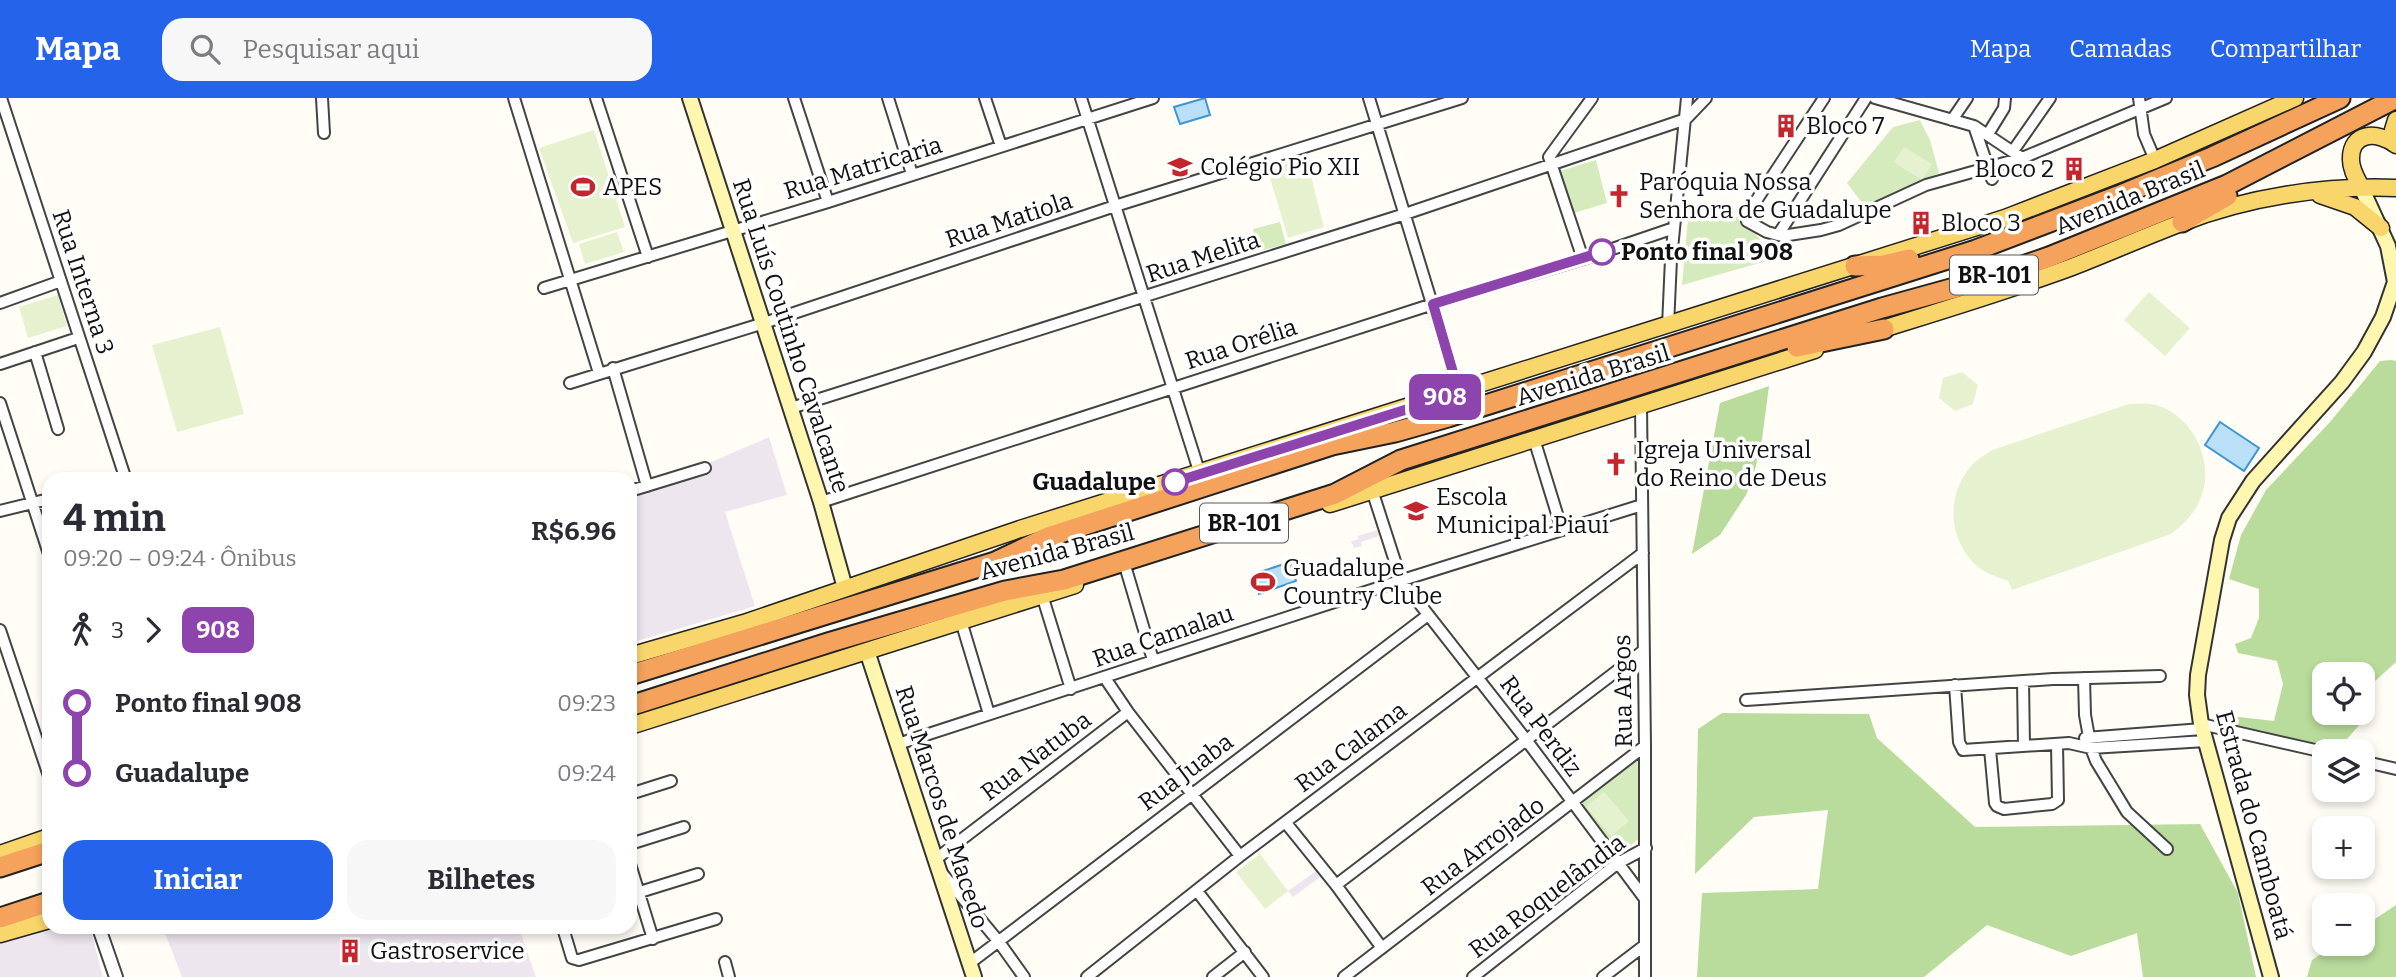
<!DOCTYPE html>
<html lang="pt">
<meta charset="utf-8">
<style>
:root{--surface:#fff;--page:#f7f7f7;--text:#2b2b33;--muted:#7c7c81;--accent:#2563eb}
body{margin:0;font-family:Bitter,serif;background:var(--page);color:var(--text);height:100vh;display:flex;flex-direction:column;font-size:26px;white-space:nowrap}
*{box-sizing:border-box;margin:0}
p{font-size:23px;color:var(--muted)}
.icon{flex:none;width:38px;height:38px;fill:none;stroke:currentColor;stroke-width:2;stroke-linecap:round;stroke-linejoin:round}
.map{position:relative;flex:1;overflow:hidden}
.drawer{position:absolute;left:42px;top:374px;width:595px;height:462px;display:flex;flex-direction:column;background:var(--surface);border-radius:21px;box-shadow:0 4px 10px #0003}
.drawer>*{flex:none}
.badge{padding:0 14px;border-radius:10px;font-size:24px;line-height:46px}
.controls{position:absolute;left:2312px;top:564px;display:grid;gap:14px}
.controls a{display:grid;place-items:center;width:63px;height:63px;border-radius:14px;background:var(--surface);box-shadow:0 4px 10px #0003;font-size:35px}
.map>.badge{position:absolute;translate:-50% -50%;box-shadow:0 0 0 4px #fff}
.legs{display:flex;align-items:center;gap:10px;height:77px;padding:0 21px;font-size:23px}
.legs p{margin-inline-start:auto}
.headline{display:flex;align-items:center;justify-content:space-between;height:119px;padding:0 21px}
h1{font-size:38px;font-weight:700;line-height:52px}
.button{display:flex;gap:14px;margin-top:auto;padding:14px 21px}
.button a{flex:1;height:80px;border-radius:21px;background:var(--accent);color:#fff;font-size:28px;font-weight:700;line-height:80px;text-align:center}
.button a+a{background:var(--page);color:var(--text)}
ul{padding:0 21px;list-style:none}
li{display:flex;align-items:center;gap:24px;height:70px;font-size:26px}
li i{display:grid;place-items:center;width:10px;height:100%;margin:0 9px;background:currentColor}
li i::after{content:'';width:18px;height:18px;margin:-9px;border:5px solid;border-radius:50%;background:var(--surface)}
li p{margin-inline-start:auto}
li:first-child i{background:linear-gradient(#0000 50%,currentColor 0)}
li:last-child i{background:linear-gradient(currentColor 50%,#0000 0)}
header{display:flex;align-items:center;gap:42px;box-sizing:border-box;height:98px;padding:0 35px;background:var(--accent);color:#fff}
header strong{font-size:33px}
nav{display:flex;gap:38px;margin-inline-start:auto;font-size:24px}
.search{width:490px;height:63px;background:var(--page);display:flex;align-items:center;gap:18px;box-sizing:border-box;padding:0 24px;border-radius:21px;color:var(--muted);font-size:26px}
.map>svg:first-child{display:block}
</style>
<header>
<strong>Mapa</strong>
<div class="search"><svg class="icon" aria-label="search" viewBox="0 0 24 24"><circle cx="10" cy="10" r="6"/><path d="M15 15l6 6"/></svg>Pesquisar aqui</div>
<nav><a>Mapa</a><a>Camadas</a><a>Compartilhar</a></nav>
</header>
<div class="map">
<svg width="2396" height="879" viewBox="0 0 2396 879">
<rect width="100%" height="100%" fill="#fffdf5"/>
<!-- industrial -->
<path fill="#eee6ef" d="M769,339L787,397L725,414L755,508L637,543L630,514V399Z
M1378,432L1379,438L1361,444L1362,448L1354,450L1351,443L1359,441L1357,438Z
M1316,773L1320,779L1293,799L1288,793Z
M49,829L90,830L103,879H0V845Z
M163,830H519L536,879H182Z"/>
<!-- green -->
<path fill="#d5ebbd" d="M1920,22L1930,42L1939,75L1865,109L1847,85L1893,29Z
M1596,62L1607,105L1574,115L1560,73Z
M1715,109L1756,128V137L1766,149L1770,162L1682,187L1688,121Z
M1280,124L1286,146L1259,153L1253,131Z
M1642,651L1640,740L1620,756L1581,706Z"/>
<!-- forest -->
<path fill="#b9dc9c" d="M2391,262L2396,263V564L2363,594L2362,576H2324V614H2361L2362,624L2339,650L2226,628L2220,620L2230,618L2274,623L2283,586L2277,563L2238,555L2235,546L2251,540L2259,520V491L2229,481L2241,437L2266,392L2330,324L2380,263Z
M1769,288L1762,341L1754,376L1746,397L1720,437L1692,456L1720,305Z
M1722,615L1869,616L1877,640L1975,729L2200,726L2238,795L2256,879H2143L2137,835L2071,858L1987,827L1924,879H1697L1702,795L1818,791L1828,712L1754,719L1695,776L1698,631Z
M2396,807V879H2307L2312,862L2338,845H2362L2363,829Z"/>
<!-- pitch -->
<path fill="#e6f2cf" d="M594,32L625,129L573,145L539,50Z
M1904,49L1932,66L1922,82L1894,64Z
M1306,59L1324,129L1288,140L1268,73Z
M617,134L624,154L585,166L579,146Z
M2149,194L2190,230L2165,258L2124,222Z
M58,197L67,228L28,240L19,209Z
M220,229L244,316L177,334L152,247Z
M1962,274L1978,287L1973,306L1955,313L1939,300L1943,280Z
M2129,306C2136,306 2144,305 2151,306C2192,313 2218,366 2199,404C2192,418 2184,426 2171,436L2012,492L2008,483C1994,478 1981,474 1971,462C1946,434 1948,390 1975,364C1980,359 1987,356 1992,352Z
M1604,694L1629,723L1611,738L1586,709Z
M1260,756L1288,793L1265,811L1236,774Z"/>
<!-- water -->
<path fill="#b9e0f7" stroke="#3f96cf" stroke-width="2" d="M1205,0L1210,17L1180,26L1174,9Z
M2220,324L2259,350L2244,373L2205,347Z
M1290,464L1296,483L1259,496L1254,476Z"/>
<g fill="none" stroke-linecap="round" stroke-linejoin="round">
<!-- minor casing -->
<g stroke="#444" stroke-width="14">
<path id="minor" d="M1,0L126,382
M322,0L324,35
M514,0L599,275
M596,0L648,159
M794,0L828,104
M888,0L912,76
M985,0L1001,48
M1081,0L1200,376
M1369,0L1459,294
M1824,0L1752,109L1747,123L1767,134L1782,138L1821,132L1839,127L1926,87L2022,60L2166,0
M1875,0L1974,28L2022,60
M2139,0L2144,36L2155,62
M1952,22L1967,0
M1974,28L1992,81
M1988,36L2004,10L2005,0
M2013,53L2050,0
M1778,137L1866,0
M1583,161L1549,59L1592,0
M544,190L828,104L1153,0
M0,205L61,183
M1668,228L1671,161L1687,0
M35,254L58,331
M0,266L78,240
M613,270L647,388
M570,285L764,225L1115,108L1462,0
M0,305L49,456
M1641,307L1645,648V879
M791,310L1405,116L1686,21L1706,0
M1534,341L1562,432
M1372,392L1401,482L1527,643L1645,801
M630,393L705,370
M821,404L1433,206L1583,161L1674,130
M0,413L49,401
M1126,471L1153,562
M1042,497L1071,591
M961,523L989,616
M0,532L49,678
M1105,580L1128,614L1240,758
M2084,580L2085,617L2091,650L2096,663L2127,714L2167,751
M2023,583L2024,648
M1955,587L1959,644L1963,652L2069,645L2091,650L2206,643
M1746,602L2053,581L2160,578
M2201,626L2324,654
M2085,640L2202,631
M898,646L1393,485L1642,407
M1990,651L1995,705L1997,708L2004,711L2052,706L2058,702L2057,646
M2362,663L2396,671
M630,696L671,683
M1286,725L1336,787L1382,850
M630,746L684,729
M936,761L1128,614
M630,766L653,841
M941,774L999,844L1024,879
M1336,787L1643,553
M1197,793L1263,879
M630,797L698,776
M563,830L572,860L579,862L716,821
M725,864L729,879
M970,865L1428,517
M1087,879L1240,758L1643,455
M1213,879L1245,854
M1344,879L1645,648
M1473,879L1618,765L1646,750
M1603,879L1645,847"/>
</g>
<!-- tertiary casing -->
<g stroke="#444" stroke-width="16">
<path id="tertiary" d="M99,830L116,879"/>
</g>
<!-- secondary casing -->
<g stroke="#333" stroke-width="18">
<path id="secondary" d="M690,0L821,404L845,490
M2361,89L2388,148L2395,184
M867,553L974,879
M2271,879L2201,626L2197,597L2198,577L2222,442L2229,420L2253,383L2342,284L2364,254L2383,219L2396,181"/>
</g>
<!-- primary casing -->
<g stroke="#222" stroke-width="19">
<path id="primary" d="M2394,45L2393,32L2396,22
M2361,89C2357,81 2351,72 2351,62C2350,33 2378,33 2396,47
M2320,97L2355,109L2381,130
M1873,234C1940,213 2007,193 2072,169C2108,155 2144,139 2181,125C2248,99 2325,87 2396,90
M1330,406L1815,252
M630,558L744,525L1020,431L2005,120L2155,62L2295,0
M630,628L1075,487
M0,756L49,739
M0,836L49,822"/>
</g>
<!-- motorway casing -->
<g stroke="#222" stroke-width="23">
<path id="motorway" d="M2182,124L2227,98
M1855,168L1884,167L1909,161
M1797,249L1884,231
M630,577L995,464L1048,439L1332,347L1395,334L1448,319L1976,152L2118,98L2212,59L2340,0
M630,608L831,544L1005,493L1064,482L1335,396L1401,362L1882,210L1976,184L2049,159L2227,87L2396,0
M0,769L49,753
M0,820L49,804"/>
</g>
<!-- minor -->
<use href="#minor" stroke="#fff" stroke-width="10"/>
<!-- tertiary -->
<use href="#tertiary" stroke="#fff" stroke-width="12"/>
<!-- secondary -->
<use href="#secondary" stroke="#fff6b0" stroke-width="14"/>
<!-- primary -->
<use href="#primary" stroke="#f9d66b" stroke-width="16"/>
<!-- motorway -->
<use href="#motorway" stroke="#f5a25d" stroke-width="19"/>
</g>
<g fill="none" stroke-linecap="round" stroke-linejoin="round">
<!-- line-1 casing -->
<g stroke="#fff" stroke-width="16">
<path id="line-1" d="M1175,384L1459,295L1433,206L1602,154"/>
</g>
<!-- line-1 -->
<use href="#line-1" stroke="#8e44ad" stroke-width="10"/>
</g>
<!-- icons -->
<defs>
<g id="building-bare" transform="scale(1.89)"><path d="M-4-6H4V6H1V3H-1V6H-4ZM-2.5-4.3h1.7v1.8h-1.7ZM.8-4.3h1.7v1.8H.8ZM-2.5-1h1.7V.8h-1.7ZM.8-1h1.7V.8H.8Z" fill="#c4262e" stroke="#fff" stroke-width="2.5" paint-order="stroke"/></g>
<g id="school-bare" transform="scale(1.89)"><path d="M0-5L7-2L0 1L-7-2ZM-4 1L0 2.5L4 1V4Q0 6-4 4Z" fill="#c4262e" stroke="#fff" stroke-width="2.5" paint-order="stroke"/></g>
<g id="stadium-bare" transform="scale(1.89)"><path d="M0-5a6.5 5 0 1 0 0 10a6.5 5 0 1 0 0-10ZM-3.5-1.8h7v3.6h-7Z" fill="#c4262e" stroke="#fff" stroke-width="2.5" paint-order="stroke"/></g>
<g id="church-bare" transform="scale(1.89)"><path d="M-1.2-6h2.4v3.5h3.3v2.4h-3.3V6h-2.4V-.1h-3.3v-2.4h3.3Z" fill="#c4262e" stroke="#fff" stroke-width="2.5" paint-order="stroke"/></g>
</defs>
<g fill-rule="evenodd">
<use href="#building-bare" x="1786" y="28"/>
<use href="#school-bare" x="1180" y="69"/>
<use href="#building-bare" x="2074" y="71"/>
<use href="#stadium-bare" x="583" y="89"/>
<use href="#church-bare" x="1619" y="98"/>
<use href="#building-bare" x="1921" y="125"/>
<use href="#church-bare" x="1616" y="366"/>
<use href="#school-bare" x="1416" y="413"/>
<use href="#stadium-bare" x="1263" y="484"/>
<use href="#building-bare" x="350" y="853"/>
</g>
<!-- markers -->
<g fill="#fff" stroke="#8e44ad" stroke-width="3.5">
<circle cx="1602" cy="154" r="12"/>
<circle cx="1175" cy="384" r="12"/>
</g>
<g text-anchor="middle" stroke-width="7" stroke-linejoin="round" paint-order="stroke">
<!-- shield labels -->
<g fill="#fff" stroke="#585858" stroke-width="2">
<rect x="1950" y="157.5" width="88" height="39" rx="5"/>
<rect x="1200" y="405.5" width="88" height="39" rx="5"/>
</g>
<g font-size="23" font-weight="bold" fill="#111">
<text x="1994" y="185">BR-101</text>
<text x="1244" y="433">BR-101</text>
</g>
<!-- poi labels -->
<g font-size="24" fill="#111" stroke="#fff" text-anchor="start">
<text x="1806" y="36">Bloco 7</text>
<text x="1200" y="77">Colégio Pio XII</text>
<text x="2054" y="79" text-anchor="end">Bloco 2</text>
<text x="1639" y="92">Paróquia Nossa<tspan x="1639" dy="28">Senhora de Guadalupe</tspan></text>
<text x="603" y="97">APES</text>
<text x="1941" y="133">Bloco 3</text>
<text x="1636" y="360">Igreja Universal<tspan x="1636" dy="28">do Reino de Deus</tspan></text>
<text x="1436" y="407">Escola<tspan x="1436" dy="28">Municipal Piauí</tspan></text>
<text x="1283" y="478">Guadalupe<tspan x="1283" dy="28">Country Clube</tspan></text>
<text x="370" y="861">Gastroservice</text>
</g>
<!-- street labels -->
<g font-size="24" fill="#111" stroke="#fff">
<text transform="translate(863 70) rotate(-17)" y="8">Rua Matricaria</text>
<text transform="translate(2130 100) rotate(-22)" y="8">Avenida Brasil</text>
<text transform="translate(1009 122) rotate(-18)" y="8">Rua Matiola</text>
<text transform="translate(1203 159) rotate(-18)" y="8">Rua Melita</text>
<text transform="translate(83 184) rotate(72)" y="8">Rua Interna 3</text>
<text transform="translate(791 238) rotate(72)" y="8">Rua Luís Coutinho Cavalcante</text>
<text transform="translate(1241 246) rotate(-18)" y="8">Rua Orélia</text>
<text transform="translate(1593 277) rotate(-17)" y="8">Avenida Brasil</text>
<text transform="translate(1057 454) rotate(-15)" y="8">Avenida Brasil</text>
<text transform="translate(1163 538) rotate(-19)" y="8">Rua Camalau</text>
<text transform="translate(1623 593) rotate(-91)" y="8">Rua Argos</text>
<text transform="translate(1541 628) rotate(53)" y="8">Rua Perdiz</text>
<text transform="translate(1351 649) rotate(-37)" y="8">Rua Calama</text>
<text transform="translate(1036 658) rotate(-37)" y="8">Rua Natuba</text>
<text transform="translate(1186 674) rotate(-37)" y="8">Rua Juaba</text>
<text transform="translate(942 709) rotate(72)" y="8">Rua Marcos de Macedo</text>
<text transform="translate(2254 727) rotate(75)" y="8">Estrada do Camboatá</text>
<text transform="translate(1483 748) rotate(-37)" y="8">Rua Arrojado</text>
<text transform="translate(1547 798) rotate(-37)" y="8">Rua Roquelândia</text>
</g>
<!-- stop labels -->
<g font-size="24" font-weight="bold" fill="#111" stroke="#fff" text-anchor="start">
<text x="1621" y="162">Ponto final 908</text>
<text x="1156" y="392" text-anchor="end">Guadalupe</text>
</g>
</g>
</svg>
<div class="controls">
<a><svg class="icon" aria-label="locate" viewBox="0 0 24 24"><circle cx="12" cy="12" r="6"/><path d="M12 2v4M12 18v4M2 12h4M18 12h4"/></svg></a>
<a><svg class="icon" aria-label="layers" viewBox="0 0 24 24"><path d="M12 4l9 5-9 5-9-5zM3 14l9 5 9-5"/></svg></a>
<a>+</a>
<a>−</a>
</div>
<b class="badge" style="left:1445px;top:299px;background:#8e44ad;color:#fff">908</b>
<section class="drawer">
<div class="headline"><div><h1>4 min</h1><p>09:20 – 09:24 · Ônibus</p></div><b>R$6.96</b></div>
<div class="legs"><svg class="icon" aria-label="walk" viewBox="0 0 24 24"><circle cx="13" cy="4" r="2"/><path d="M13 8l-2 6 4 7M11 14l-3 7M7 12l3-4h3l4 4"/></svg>3<svg class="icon" aria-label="forward" viewBox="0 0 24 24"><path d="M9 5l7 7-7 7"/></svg><b class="badge" style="background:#8e44ad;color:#fff">908</b></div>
<ul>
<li><i style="color:#8e44ad"></i><b>Ponto final 908</b><p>09:23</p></li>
<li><i style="color:#8e44ad"></i><b>Guadalupe</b><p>09:24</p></li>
</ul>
<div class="button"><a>Iniciar</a><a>Bilhetes</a></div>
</section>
</div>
